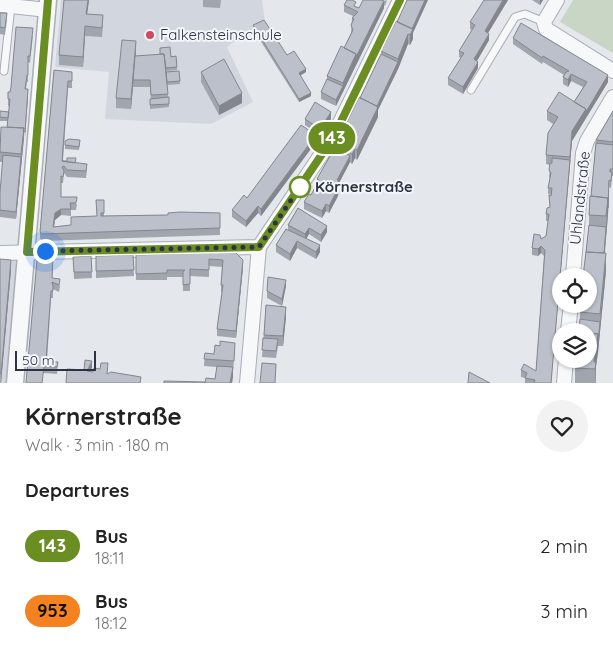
<!DOCTYPE html>
<meta charset="utf-8">
<style>
:root{--surface:#fff;--page:#f2f2f2;--text:#222;--muted:#767676}
body{margin:0;font-family:Quicksand,sans-serif;background:var(--page);color:var(--text);height:100vh;display:flex;flex-direction:column;font-size:19px;white-space:nowrap}
*{box-sizing:border-box;margin:0}
p{font-size:16px;color:var(--muted)}
.icon{flex:none;width:28px;height:28px;fill:none;stroke:currentColor;stroke-width:2;stroke-linecap:round;stroke-linejoin:round}
.map{position:relative;height:383px;overflow:hidden}
.details{display:flex;flex-direction:column;background:var(--surface);flex:1}
.details>*{flex:none}
.badge{padding:0 10px;border-radius:16px;font-size:18px;line-height:32px}
.tools{position:absolute;left:552px;top:268px;display:grid;gap:10px}
.tools a{display:grid;place-items:center;width:45px;height:45px;border-radius:50%;background:var(--surface);box-shadow:0 1px 4px #0004;font-size:25px}
.scale{position:absolute;left:15px;bottom:12px;width:81px;box-sizing:border-box;padding-left:5px;border:2px solid #2b3445;border-top:0;font-size:14px;line-height:18px;white-space:nowrap;color:#2b3445;-webkit-text-stroke:4px #f4f6f9;paint-order:stroke}
.you{position:absolute;width:25px;height:25px;margin:-12px;border:4px solid #fff;border-radius:50%;background:#1a73e8;box-shadow:0 0 0 8px #1a73e833}
.map>.badge{position:absolute;translate:-50% -50%;box-shadow:0 0 0 2px #fff}
h2{padding:0 25px;font-size:19px;line-height:45px}
.round{display:grid;place-items:center;flex:none;width:52px;height:52px;border-radius:26px;background:var(--page)}
.head{display:flex;align-items:center;justify-content:space-between;height:85px;padding:0 25px}
h1{font-size:24px;font-weight:700;line-height:38px}
ul{padding:0;list-style:none}
li{display:flex;align-items:center;gap:15px;height:65px;padding:0 25px}
li div{flex:1}
li b{display:block;font-size:19px}
li em{font-style:normal}
li .badge{min-width:55px;font-weight:700;text-align:center}
.map>svg:first-child{display:block}
</style>
<div class="map">
<svg width="613" height="383" viewBox="0 0 613 383">
<rect width="100%" height="100%" fill="#e4e7ec"/>
<!-- built -->
<path fill="#d2d6de" d="M61,0H262L265,23L247,32L227,47L253,102L211,124L105,119L109,72L55,67Z
M27,252L15,383H0V253Z"/>
<!-- green -->
<path fill="#c9d6c5" d="M573,0H613V53L560,22Z"/>
<g fill="none" stroke-linecap="round" stroke-linejoin="round">
<!-- service casing -->
<g stroke="#a9aeb7" stroke-width="9">
<path id="service" d="M4,71L11,6
M471,90L515,17L525,14L544,22"/>
</g>
<!-- minor casing -->
<g stroke="#a9aeb7" stroke-width="16">
<path id="minor" d="M557,0L544,22L546,29L613,71
M0,5L48,10
M0,253L259,247
M573,276L583,153L587,141L613,97
M568,331L571,304
M247,383L259,247L333,137L400,0
M564,383L566,359"/>
</g>
<!-- tertiary casing -->
<g stroke="#a9aeb7" stroke-width="19">
<path id="tertiary" d="M15,383L48,0"/>
</g>
<!-- service -->
<use href="#service" stroke="#f7f8fa" stroke-width="7"/>
<!-- minor -->
<use href="#minor" stroke="#f7f8fa" stroke-width="14"/>
<!-- tertiary -->
<use href="#tertiary" stroke="#f7f8fa" stroke-width="16"/>
</g>
<!-- wall -->
<path fill="#a1a5ae" d="M64,0H89L87,14L103,25L102,37L85,36L83,67L59,65V55Z
M203,0H221L220,8L203,7Z
M387,0L385,6L384,5V8L336,106L321,99V92L327,79V76L344,48L351,33L352,18L353,16L344,12V5L356,7L359,8Z
M508,0L488,33L489,40L477,61L478,68L463,94L448,85V78L461,58L459,57V51L472,30L470,29V22Z
M532,0H543L540,5Z
M0,13L7,20L5,35L0,34Z
M396,21L413,33V39L410,45L408,44L398,69L378,110V117L357,160L355,158L352,164L350,162L339,183L338,196L329,213L326,211L322,218L304,209V202L311,195L317,185V179L336,148V145L360,98L381,54V51Z
M253,25L306,72L300,76L311,96L299,102L253,29Z
M33,35L30,63L28,62V82H27L26,89L28,96L16,219L0,217V192L3,162H0V164V149L7,127L8,121H0V111L9,112V106H8V99Z
M513,38L608,82L572,141L551,383H525V378L521,377V370L536,371L544,256L541,253L538,256L532,255V248L541,239L546,236L548,221H546V214L550,207L549,195L551,196V195L548,194V188L550,178L549,177L550,165L546,164V155L553,124L547,120V111L574,102L583,87L571,81L568,87L563,84V77L564,75L543,62L542,64L513,44Z
M136,51V56H176L177,70L166,71V72L179,71L180,84L167,85L169,107L150,109V99H151L150,87H133L131,109L116,108V98Z
M54,70L72,79V88H68L63,161L76,163L87,170L86,178L67,177L64,173L63,183H61V197L77,204L76,210H71V216L61,215L55,220L54,227L71,225L97,216L104,200V216L168,215L220,213V235L42,241L40,238V232Z
M201,72L242,103L219,115L201,82Z
M613,111V176H612L611,188L609,187L608,215L605,253L606,271L598,352L596,366V383H575V368L586,252L589,225V215L591,196L596,140Z
M305,119H331L320,135L305,125Z
M80,140L79,150L65,149V141Z
M316,142L261,216L258,213L246,227L232,217V210Z
M298,208L327,232L321,242L309,234L306,239L320,252L316,259L297,248L290,261L276,252V245L288,230V225Z
M235,252L243,267L236,338L217,336V329L222,292H221V285L222,267L209,266V277L190,276V291H183V277H167V280H136V255Z
M133,255L134,276L96,278V256Z
M91,256L92,278L74,279L73,257Z
M0,259L11,270L1,383H0Z
M53,264L52,278L60,286L59,292L53,289V298H51L47,361L58,362L57,374L44,373L26,383Z
M286,286L282,306L267,298V291Z
M266,305L286,317L283,346H278L276,358L262,357Z
M235,349L232,383H164L205,382L215,379L217,367L204,366L205,353L214,354Z"/>
<!-- shaded-wall -->
<path fill="#83868d" d="M88,0H89L86,23V14Z
M425,0H428L413,33V39L410,45V35L411,31Z
M503,0H508L485,38V31Z
M540,0H543L540,5Z
M384,1V8L336,106V100L343,86V83L356,54Z
M85,26V36L83,67V57Z
M408,34V44L398,69L378,110V117L357,160V150L398,62V59Z
M489,34V40L474,66V59Z
M136,41V51L131,109V99Z
M478,62V68L463,94V87Z
M306,69V72L299,76V73Z
M571,74V81L568,87V80Z
M608,75V82L572,141L551,383L572,131Z
M28,89V96L25,138V132Z
M242,93V103L219,115V106Z
M311,93V96L299,102V99Z
M331,112V119L320,135V129Z
M24,128V138L16,219V212Z
M316,135V142L261,216V209Z
M355,149V158L352,164V154Z
M350,156V162L339,183L338,196L329,213V206L337,180Z
M609,180L608,215L603,270L606,227Z
M326,204V211L322,218V211Z
M258,206V213L246,227V221Z
M61,209V215L55,220L53,233L55,213Z
M327,226V232L321,242V235Z
M309,228V234L305,241V234Z
M297,241V248L290,261V254Z
M320,245V252L316,259V252Z
M541,246V253L538,256V249Z
M606,253V271L598,352L596,366L595,383V369L594,362L600,322Z
M11,260V270L1,383V374Z
M243,260V267L236,338V331Z
M286,280V286L282,306V299Z
M286,307V317L283,346V336Z
M92,361V368L87,378V371Z
M233,367V377L232,383H230Z"/>
<!-- building -->
<path fill="#bbc0ca" stroke="#83868d" d="M64,0H88L86,14L103,15L102,28L85,26L83,57L59,55Z
M347,0H352L356,2L354,6L359,8L363,0H381L384,1L356,57V54L344,48L353,30L351,25L354,19L352,18L358,12L344,5Z
M407,0H425L412,29L397,22Z
M484,0H503L485,31L489,34L474,59L478,62L463,87L448,78L464,53L459,51L475,25L470,22Z
M0,13H7L5,28L0,27Z
M264,20L287,55L294,51L306,69L299,73L311,93L299,99L253,25Z
M396,21L413,29L410,35L408,34L398,59L381,51Z
M521,23L608,75L586,112V109L574,102L587,82L571,74L568,80L563,77L566,72L569,71L543,56L542,58L513,38Z
M16,27L33,28L30,56H28V75H27L25,89H28L25,132L23,131L24,128L7,127L10,99H8V92H10L11,87Z
M122,40L136,41L131,99L116,98Z
M341,46L356,54L343,83L327,76Z
M170,47L171,57L176,56L177,67L166,68L164,54H160V48Z
M164,54L168,94L151,95L150,80H133L135,56Z
M381,54L398,62L377,106L360,98Z
M224,59L242,93L219,106L201,72Z
M54,70L72,72V81H68L62,161L87,164L86,171L67,170L64,166L62,167L64,171L63,177L61,176V197H77L76,203H70L71,209H61L55,213L53,227L71,225V217L97,216L96,200H104V213H101V216L168,215V213L180,212L220,213V228L42,234L40,232Z
M179,71L180,81L167,82L166,72Z
M327,79L343,86L336,100L321,92Z
M559,92L586,109L572,131L570,157L546,155L548,133L558,117L547,111Z
M169,97V104L150,105V99Z
M359,97L378,107L357,150L355,149L352,154L336,145Z
M315,102L331,112L320,129L305,119Z
M0,111L9,112L8,118L0,117Z
M613,111V142L596,140Z
M301,125L316,135L261,209L258,206L246,221L232,210L244,195L247,198Z
M1,127L24,128L21,154L0,152Z
M69,139L80,140L79,147L65,145V141Z
M596,143L613,145V169H610V172H612L611,181L609,180L608,208V198L591,196Z
M335,147L350,156L337,180L339,181L335,188L338,189L329,206L326,204L322,211L304,202L309,194L311,195L319,180L317,179Z
M3,155L21,157L16,212L0,210V192Z
M67,158H76L75,163L62,161H67Z
M552,158L570,160L551,383H534L535,380L525,378L527,373L521,370L524,364L536,371L545,250L541,246L538,249L532,248L534,234L540,235L541,239L546,236L549,214H546L547,208L550,207L549,195L551,196L552,188H548L551,173L549,170L550,163H552Z
M590,196L608,198L606,216L589,215Z
M298,208L327,226L321,235L309,228L305,234L288,225Z
M589,225L606,227L604,253L586,252Z
M286,229L320,245L316,252L297,241L290,254L276,245Z
M235,252L243,260L236,331L217,329L223,285H221L223,260L209,259V270L190,269V284L183,285V272L185,270H167V273L136,274V255Z
M586,252L606,253L600,314L580,312L581,304H589V276H583Z
M133,255L134,270L96,271V256Z
M91,256L92,272H74L73,257Z
M39,258H53L52,278L60,279L59,285L52,282L53,286V291H51L46,361L58,362L57,367L44,366L42,383H26L37,260Z
M0,259L11,260L1,374L0,373Z
M268,277L286,280L282,299L267,291Z
M266,305L286,307L283,336L264,335Z
M580,319L600,322L598,342V334L589,333V331H579Z
M589,333L598,334L594,362H596L595,369L575,368L576,359H589Z
M263,338L278,339L276,351L262,350Z
M220,341L235,343L234,361L204,359L205,353L214,354L215,345L220,346Z
M85,360L92,361L87,371L93,372L94,368L100,369L101,363H108L107,374L111,372L141,377L140,383H66L67,369L84,370Z
M262,363L276,364L275,383H260Z
M217,366L233,367L230,383H205L206,378L215,379Z
M469,372L490,383H468Z
M164,381L205,382V383H164Z"/>
<g fill="none" stroke-linecap="round" stroke-linejoin="round">
<!-- line casing -->
<g stroke="#fff" stroke-width="11">
<path id="line" d="M48,0L27,252L259,247L333,138L400,0"/>
</g>
<!-- line -->
<use href="#line" stroke="#6b8e23" stroke-width="8"/>
<!-- walk -->
<path stroke="#2b3445" stroke-width="5" stroke-dasharray="0 9" d="M45,251L259,247L300,187"/>
</g>
<!-- markers -->
<circle fill="#d1495b" stroke="#f4f6f9" stroke-width="2" cx="150" cy="35" r="5"/>
<circle fill="#fff" stroke="#6b8e23" stroke-width="2.5" cx="300" cy="187" r="10"/>
<g text-anchor="middle" stroke-width="4" stroke-linejoin="round" paint-order="stroke">
<!-- poi labels -->
<g font-size="15" fill="#2b3445" stroke="#f4f6f9" text-anchor="start">
<text x="160" y="40">Falkensteinschule</text>
</g>
<!-- stop labels -->
<g font-size="15" font-weight="bold" fill="#2b3445" stroke="#f4f6f9" text-anchor="start">
<text x="315" y="192">Körnerstraße</text>
</g>
<!-- street labels -->
<g font-size="15" fill="#2b3445" stroke="#f4f6f9">
<text transform="translate(580 198) rotate(-84)" y="5">Uhlandstraße</text>
</g>
</g>
</svg>
<div class="tools">
<a><svg class="icon" aria-label="locate" viewBox="0 0 24 24"><circle cx="12" cy="12" r="6"/><path d="M12 2v4M12 18v4M2 12h4M18 12h4"/></svg></a>
<a><svg class="icon" aria-label="layers" viewBox="0 0 24 24"><path d="M12 4l9 5-9 5-9-5zM3 14l9 5 9-5"/></svg></a>
</div>
<div class="scale">50 m</div>
<div class="you" style="left:45px;top:251px"></div>
<b class="badge" style="left:332px;top:138px;background:#6b8e23;color:#fff">143</b>
</div>
<section class="details">
<div class="head"><div><h1>Körnerstraße</h1><p>Walk · 3 min · 180 m</p></div><a class="round"><svg class="icon" aria-label="heart" viewBox="0 0 24 24"><path d="M12 20l-8-8c-3-5 5-10 8-4 3-6 11-1 8 4z"/></svg></a></div>
<h2>Departures</h2>
<ul>
<li><span class="badge" style="background:#6b8e23;color:#fff">143</span><div><b>Bus</b><p>18:11</p></div><em>2 min</em></li>
<li><span class="badge" style="background:#f58220;color:#111">953</span><div><b>Bus</b><p>18:12</p></div><em>3 min</em></li>
</ul>
</section>
